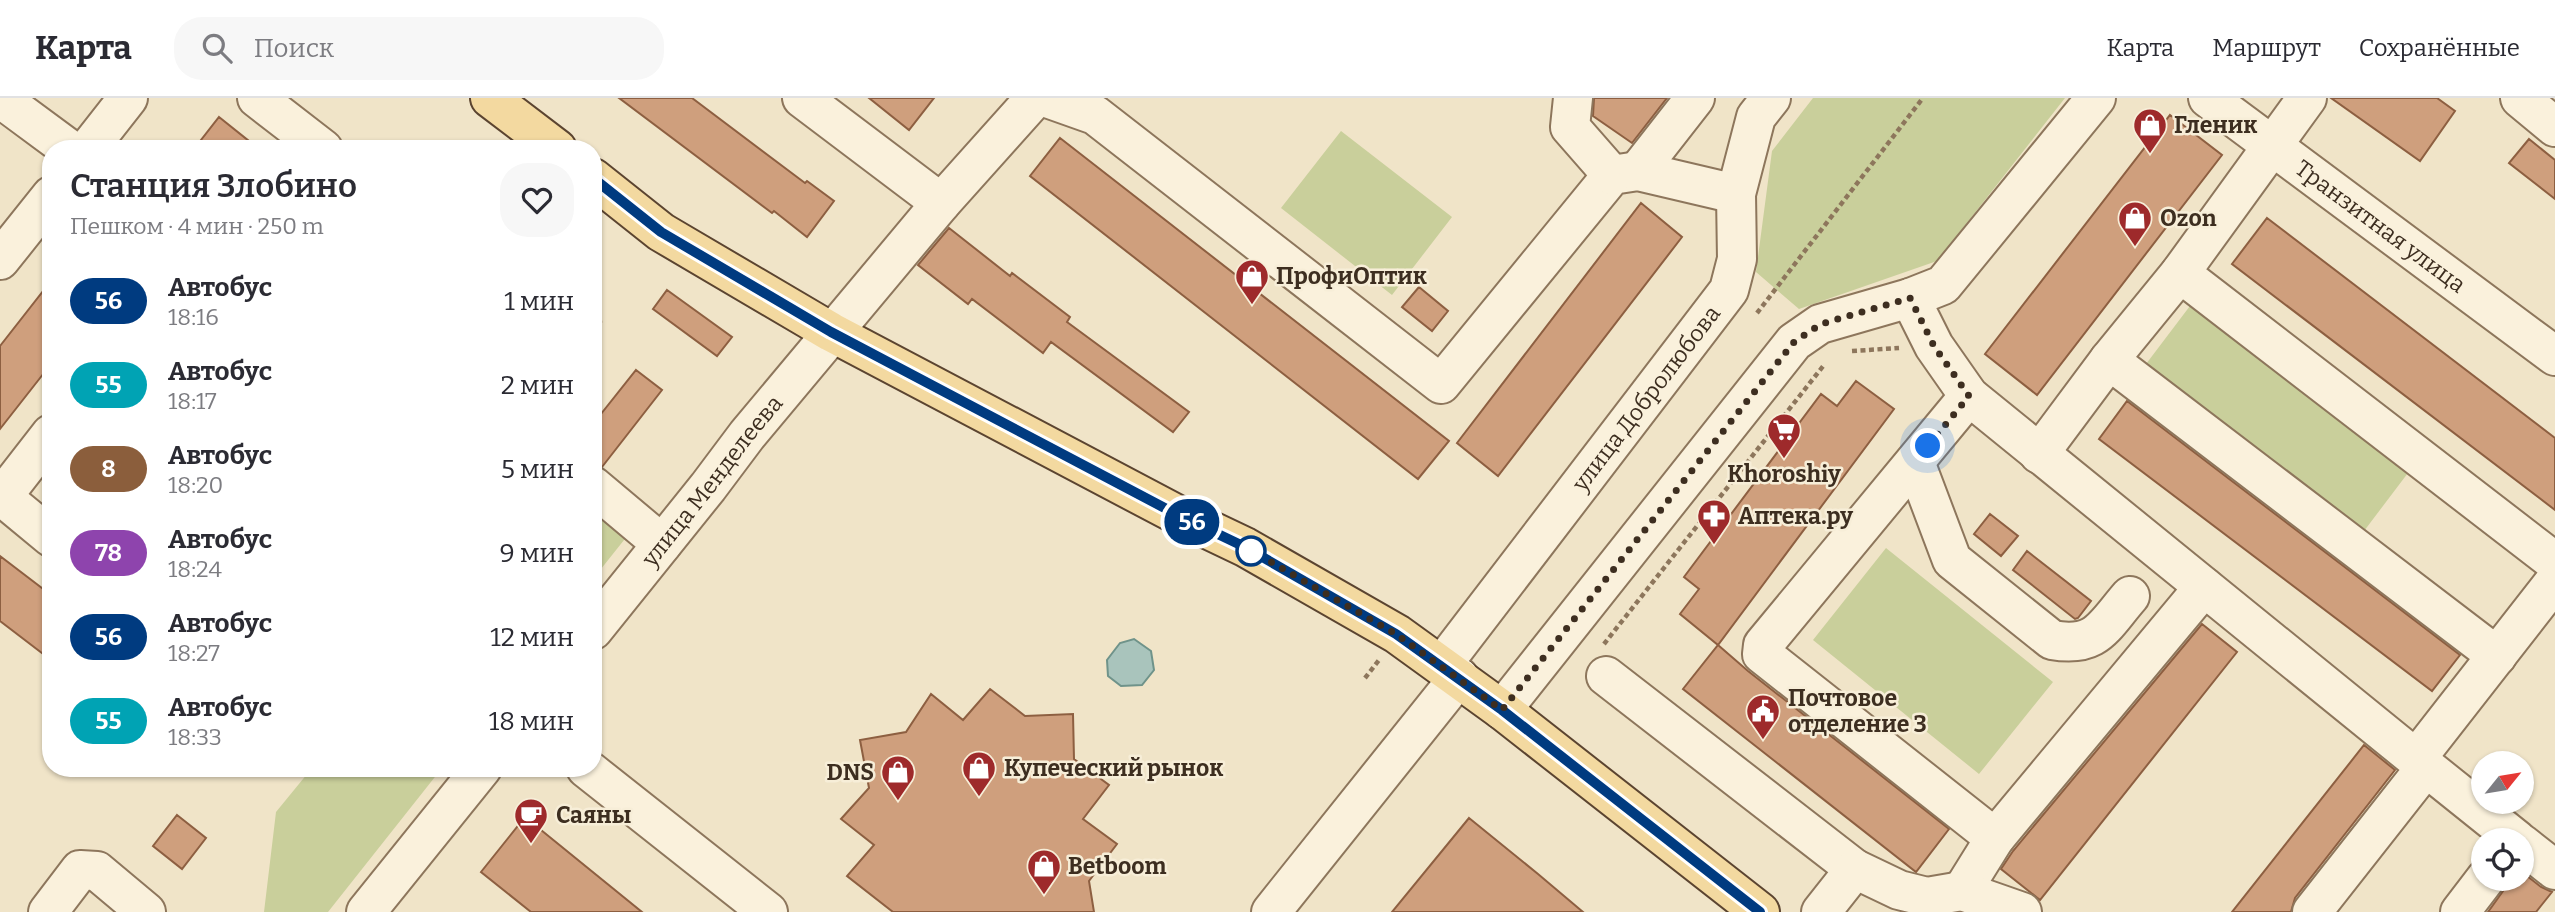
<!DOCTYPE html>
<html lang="ru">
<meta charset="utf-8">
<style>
:root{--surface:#fff;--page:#f7f7f7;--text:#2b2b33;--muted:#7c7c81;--line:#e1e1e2}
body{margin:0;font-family:Bitter,serif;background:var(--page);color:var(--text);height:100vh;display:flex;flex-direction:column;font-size:26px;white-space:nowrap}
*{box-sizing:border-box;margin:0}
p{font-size:23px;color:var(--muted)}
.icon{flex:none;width:38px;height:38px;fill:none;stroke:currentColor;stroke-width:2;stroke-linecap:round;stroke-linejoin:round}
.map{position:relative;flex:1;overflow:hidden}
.details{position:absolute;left:42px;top:42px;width:560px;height:637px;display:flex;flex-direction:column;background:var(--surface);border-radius:28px;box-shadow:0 2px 5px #0004}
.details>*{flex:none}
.badge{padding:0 14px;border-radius:23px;font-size:24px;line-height:46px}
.needle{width:46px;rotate:60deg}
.fabs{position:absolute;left:2471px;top:653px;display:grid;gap:14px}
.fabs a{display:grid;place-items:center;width:63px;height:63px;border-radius:50%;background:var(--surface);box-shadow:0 2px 5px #0004;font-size:35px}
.you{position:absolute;width:35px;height:35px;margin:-18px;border:5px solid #fff;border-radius:50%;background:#1a73e8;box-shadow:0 0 0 10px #1a73e833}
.map>.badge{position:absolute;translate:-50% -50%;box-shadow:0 0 0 4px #fff}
.round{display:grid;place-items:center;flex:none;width:74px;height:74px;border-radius:28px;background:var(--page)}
.head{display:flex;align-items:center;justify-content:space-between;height:119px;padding:0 28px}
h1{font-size:33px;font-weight:600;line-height:52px}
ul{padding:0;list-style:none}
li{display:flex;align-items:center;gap:21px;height:84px;padding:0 28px}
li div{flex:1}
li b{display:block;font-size:26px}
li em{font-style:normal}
li .badge{min-width:77px;font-weight:700;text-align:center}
header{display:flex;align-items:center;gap:42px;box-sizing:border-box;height:98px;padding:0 35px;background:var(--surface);border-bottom:2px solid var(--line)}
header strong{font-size:33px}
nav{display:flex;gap:38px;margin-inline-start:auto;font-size:24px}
.search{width:490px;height:63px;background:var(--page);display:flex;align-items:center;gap:18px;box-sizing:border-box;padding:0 24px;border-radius:28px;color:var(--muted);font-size:26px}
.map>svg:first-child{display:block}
</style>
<header>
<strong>Карта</strong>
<div class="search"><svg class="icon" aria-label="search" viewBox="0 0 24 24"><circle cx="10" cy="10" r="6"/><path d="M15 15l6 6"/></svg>Поиск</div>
<nav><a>Карта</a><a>Маршрут</a><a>Сохранённые</a></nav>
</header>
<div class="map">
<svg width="2555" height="814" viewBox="0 0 2555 814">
<rect width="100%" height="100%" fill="#f0e4c8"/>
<!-- green -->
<path fill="#c9cf9b" d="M1813,0H2065L1937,163L1799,211L1756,174L1772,53Z
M1341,33L1452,119L1392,197L1281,110Z
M2196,200L2414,367L2361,437L2143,270Z
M593,408L628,437L593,481Z
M1886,450L2053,584L1979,676L1813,542Z
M312,670H442L328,814H264L276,714Z"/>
<!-- water -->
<path fill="#a9c4bc" stroke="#6f938a" stroke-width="2" d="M1134,541L1151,553L1154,572L1142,587L1121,588L1108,578L1107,562L1120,545Z"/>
<!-- building -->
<path fill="#cf9f7d" stroke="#8d5f41" stroke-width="2" d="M619,0H692L805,85L807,83L834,103L807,139L774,113L772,115Z
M869,0H934L909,32Z
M1594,0H1667L1632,45L1593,18Z
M2331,0H2437L2455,13L2420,63Z
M2170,17L2222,57L2037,297L1985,256Z
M219,19L259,51H194Z
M1060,40L1449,343L1418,381L1030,78Z
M2529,41L2555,62V101L2509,65Z
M1641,105L1682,139L1498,378L1457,345Z
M2267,120L2555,340V412L2232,166Z
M949,130L1010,178L1012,175L1070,219L1067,224L1189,314L1173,334L1051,244L1043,255L972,201L968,206L918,167Z
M51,183V266L0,331V248Z
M1419,189L1448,213L1432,233L1402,209Z
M667,192L732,239L717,258L653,211Z
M636,272L662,292L602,369L593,367V326Z
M1856,283L1894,311L1718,547L1680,516L1699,491L1684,479L1821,296L1837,308Z
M2127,303L2460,557L2432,593L2099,341Z
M1990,416L2018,438L2001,458L1974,436Z
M2027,453L2091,503L2078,520L2075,521L2013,472Z
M0,458L51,497V562L0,523Z
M2202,526L2237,554L2040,802L2001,771L2013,753Z
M1718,547L1748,573L1949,731L1916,774L1683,591Z
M990,591L1025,618L1073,616L1074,661L1109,687L1083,721L1117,746L1089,783L1094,814H893L847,778L874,747L841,721L869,690L860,642L906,634L931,596L963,622Z
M2364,647L2395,672L2295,800L2291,814H2232Z
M177,717L206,740L182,771L153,748Z
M525,719L642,814H531L481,774Z
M1469,720L1538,776L1583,814H1392Z
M2522,774L2541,789L2552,794L2536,814H2488L2503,793L2507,780H2522Z"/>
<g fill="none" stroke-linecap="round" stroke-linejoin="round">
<!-- minor casing -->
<g stroke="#8d765c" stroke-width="42">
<g id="minor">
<path d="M0,0L69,51"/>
<path d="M257,0L323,51"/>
<path d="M1047,0L1095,17L1441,286L1612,77L1638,73L1736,96"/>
<path d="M1573,0L1570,29L1612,77"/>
<path id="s1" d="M2208,0L2555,258"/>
<path d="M2520,0L2555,29"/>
<path d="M88,51L128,0"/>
<path d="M1638,73L1695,0"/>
<path d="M941,105L1035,0"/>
<path d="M0,162L51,98"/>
<path d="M2180,175L2555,464"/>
<path d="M1910,200L1934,248L1969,298L2426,669L2312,814"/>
<path d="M2109,262L2497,558"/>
<path d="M1969,298L1763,547L1762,556L1995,740"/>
<path d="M2039,356L2109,262L2180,175L2307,0"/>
<path d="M1915,364L1952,462L2052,542C2097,550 2103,529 2130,498"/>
<path d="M593,388L662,446"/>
<path d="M0,397L51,439"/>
<path d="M2,399L51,336"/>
<path id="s2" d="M593,532L708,389L747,337L941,105L802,0"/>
<path id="s3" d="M1442,567L1729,192L1737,161L1736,96L1756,19L1771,0"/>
<path d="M1606,578L1855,771"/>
<path d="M1502,612L1794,244L1820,226L1910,200L1943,187L2096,0"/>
<path d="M586,670L768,814"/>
<path d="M2517,742L2416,661L2555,483"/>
<path d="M2522,746L2555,772"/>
<path d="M1962,793L1995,740L2204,489"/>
<path d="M48,814L80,772L97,773L146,814"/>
<path d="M366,814L482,670"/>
<path d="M1271,814L1459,579"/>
<path d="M1821,814L1855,771L1899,792L1927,799L1962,793L2022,814"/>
<path d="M2460,814L2486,780"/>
</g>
</g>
<!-- major casing -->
<g stroke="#5b4430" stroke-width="42">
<path id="major" d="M490,0L557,51
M593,80L661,134L831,234L1178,417L1245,449L1397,536L1502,612L1760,814"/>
</g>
<!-- path -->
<path stroke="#8d765c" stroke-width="4.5" stroke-dasharray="5 3.5" stroke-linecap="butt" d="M593,155L600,224L593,233
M1757,215L1923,0
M1852,253L1899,250
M1604,546L1824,267
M1365,580L1379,562"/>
<!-- minor -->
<use href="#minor" stroke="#faf1dc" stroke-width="38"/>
<!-- major -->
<use href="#major" stroke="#f3d9a0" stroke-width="38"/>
</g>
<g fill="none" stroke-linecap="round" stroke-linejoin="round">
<!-- line casing -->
<g stroke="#fff" stroke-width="16">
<path id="line" d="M593,80L661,134L831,234L1178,417L1245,449L1396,536L1502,612L1760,814"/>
</g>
<!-- line -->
<use href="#line" stroke="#003b80" stroke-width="10"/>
<!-- walk -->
<path stroke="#3d2e20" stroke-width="7" stroke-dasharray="0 12.6" d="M1251,453L1245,449L1396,536L1502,612L1794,244L1821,226L1910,200L1934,248L1969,298L1928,348"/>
</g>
<!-- icons -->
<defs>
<g id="shop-pin" transform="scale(1.75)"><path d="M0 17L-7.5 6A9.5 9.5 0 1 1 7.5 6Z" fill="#9e2a2b" stroke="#f7eed8"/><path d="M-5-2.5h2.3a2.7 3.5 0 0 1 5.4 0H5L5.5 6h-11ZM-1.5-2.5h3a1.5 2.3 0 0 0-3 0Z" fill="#fff"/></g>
<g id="supermarket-pin" transform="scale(1.75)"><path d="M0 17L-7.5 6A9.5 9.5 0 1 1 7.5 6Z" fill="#9e2a2b" stroke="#f7eed8"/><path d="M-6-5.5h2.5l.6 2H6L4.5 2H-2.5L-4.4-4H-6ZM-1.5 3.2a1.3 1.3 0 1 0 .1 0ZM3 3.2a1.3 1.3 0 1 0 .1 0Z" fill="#fff"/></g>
<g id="pharmacy-pin" transform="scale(1.75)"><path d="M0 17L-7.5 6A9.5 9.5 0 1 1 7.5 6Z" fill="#9e2a2b" stroke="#f7eed8"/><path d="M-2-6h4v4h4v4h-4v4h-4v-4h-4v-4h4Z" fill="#fff"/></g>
<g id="civic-pin" transform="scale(1.75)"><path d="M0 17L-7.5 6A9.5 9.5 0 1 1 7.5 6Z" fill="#9e2a2b" stroke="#f7eed8"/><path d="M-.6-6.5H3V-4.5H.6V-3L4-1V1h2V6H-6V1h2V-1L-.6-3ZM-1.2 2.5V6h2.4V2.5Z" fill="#fff"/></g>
<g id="cafe-pin" transform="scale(1.75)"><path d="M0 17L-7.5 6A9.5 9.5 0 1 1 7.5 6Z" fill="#9e2a2b" stroke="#f7eed8"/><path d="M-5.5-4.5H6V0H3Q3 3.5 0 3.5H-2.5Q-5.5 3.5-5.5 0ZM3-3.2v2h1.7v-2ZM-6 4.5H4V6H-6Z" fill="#fff"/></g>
</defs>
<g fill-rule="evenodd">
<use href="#shop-pin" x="2150" y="27"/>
<use href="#shop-pin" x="2135" y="120"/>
<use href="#shop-pin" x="1252" y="178"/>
<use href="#supermarket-pin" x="1784" y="332"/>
<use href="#pharmacy-pin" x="1714" y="418"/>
<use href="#civic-pin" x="1763" y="613"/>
<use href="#shop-pin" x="979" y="670"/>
<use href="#shop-pin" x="898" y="674"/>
<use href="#cafe-pin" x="531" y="717"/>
<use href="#shop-pin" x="1044" y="768"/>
</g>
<!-- markers -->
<circle fill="#fff" stroke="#003b80" stroke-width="3.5" cx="1251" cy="453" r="14"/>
<g text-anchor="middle" stroke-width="5" stroke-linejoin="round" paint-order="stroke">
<!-- poi labels -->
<g font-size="23" font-weight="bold" fill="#3d2e20" stroke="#f7eed8" text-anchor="start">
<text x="2174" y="35">Гленик</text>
<text x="2160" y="128">Ozon</text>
<text x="1276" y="186">ПрофиОптик</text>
<text x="1784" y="384" text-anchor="middle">Khoroshiy</text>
<text x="1738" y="426">Аптека.ру</text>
<text x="1788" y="608">Почтовое<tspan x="1788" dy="26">отделение 3</tspan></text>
<text x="1004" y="678">Купеческий рынок</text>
<text x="874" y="682" text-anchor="end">DNS</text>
<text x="556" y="725">Саяны</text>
<text x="1068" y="776">Betboom</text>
</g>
<!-- street labels -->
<g font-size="23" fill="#3d2e20" stroke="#f7eed8">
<text dy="8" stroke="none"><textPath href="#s1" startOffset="215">Транзитная улица</textPath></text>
<text dy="8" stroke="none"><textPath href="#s3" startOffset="336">улица Добролюбова</textPath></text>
<text dy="8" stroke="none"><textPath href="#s2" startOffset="191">улица Менделеева</textPath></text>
</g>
</g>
</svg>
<div class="fabs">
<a><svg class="needle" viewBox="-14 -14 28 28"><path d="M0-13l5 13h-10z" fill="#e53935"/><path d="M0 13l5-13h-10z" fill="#7c7c81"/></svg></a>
<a><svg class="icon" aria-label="locate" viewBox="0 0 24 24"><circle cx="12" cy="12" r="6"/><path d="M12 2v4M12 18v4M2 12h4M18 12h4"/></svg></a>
</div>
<div class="you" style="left:1928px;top:348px"></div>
<b class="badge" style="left:1192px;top:424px;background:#003b80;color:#fff">56</b>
<section class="details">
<div class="head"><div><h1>Станция Злобино</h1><p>Пешком · 4 мин · 250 m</p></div><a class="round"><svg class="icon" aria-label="heart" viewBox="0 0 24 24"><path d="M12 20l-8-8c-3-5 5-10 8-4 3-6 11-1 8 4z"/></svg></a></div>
<ul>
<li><span class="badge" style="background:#003b80;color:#fff">56</span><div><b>Автобус</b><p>18:16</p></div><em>1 мин</em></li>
<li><span class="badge" style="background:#00a3b4;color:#fff">55</span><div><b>Автобус</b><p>18:17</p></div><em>2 мин</em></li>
<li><span class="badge" style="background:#8b5e3c;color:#fff">8</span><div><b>Автобус</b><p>18:20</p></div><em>5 мин</em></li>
<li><span class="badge" style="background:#8e44ad;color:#fff">78</span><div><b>Автобус</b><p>18:24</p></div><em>9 мин</em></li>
<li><span class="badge" style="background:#003b80;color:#fff">56</span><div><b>Автобус</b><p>18:27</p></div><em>12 мин</em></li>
<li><span class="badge" style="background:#00a3b4;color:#fff">55</span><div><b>Автобус</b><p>18:33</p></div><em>18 мин</em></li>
</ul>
</section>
</div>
